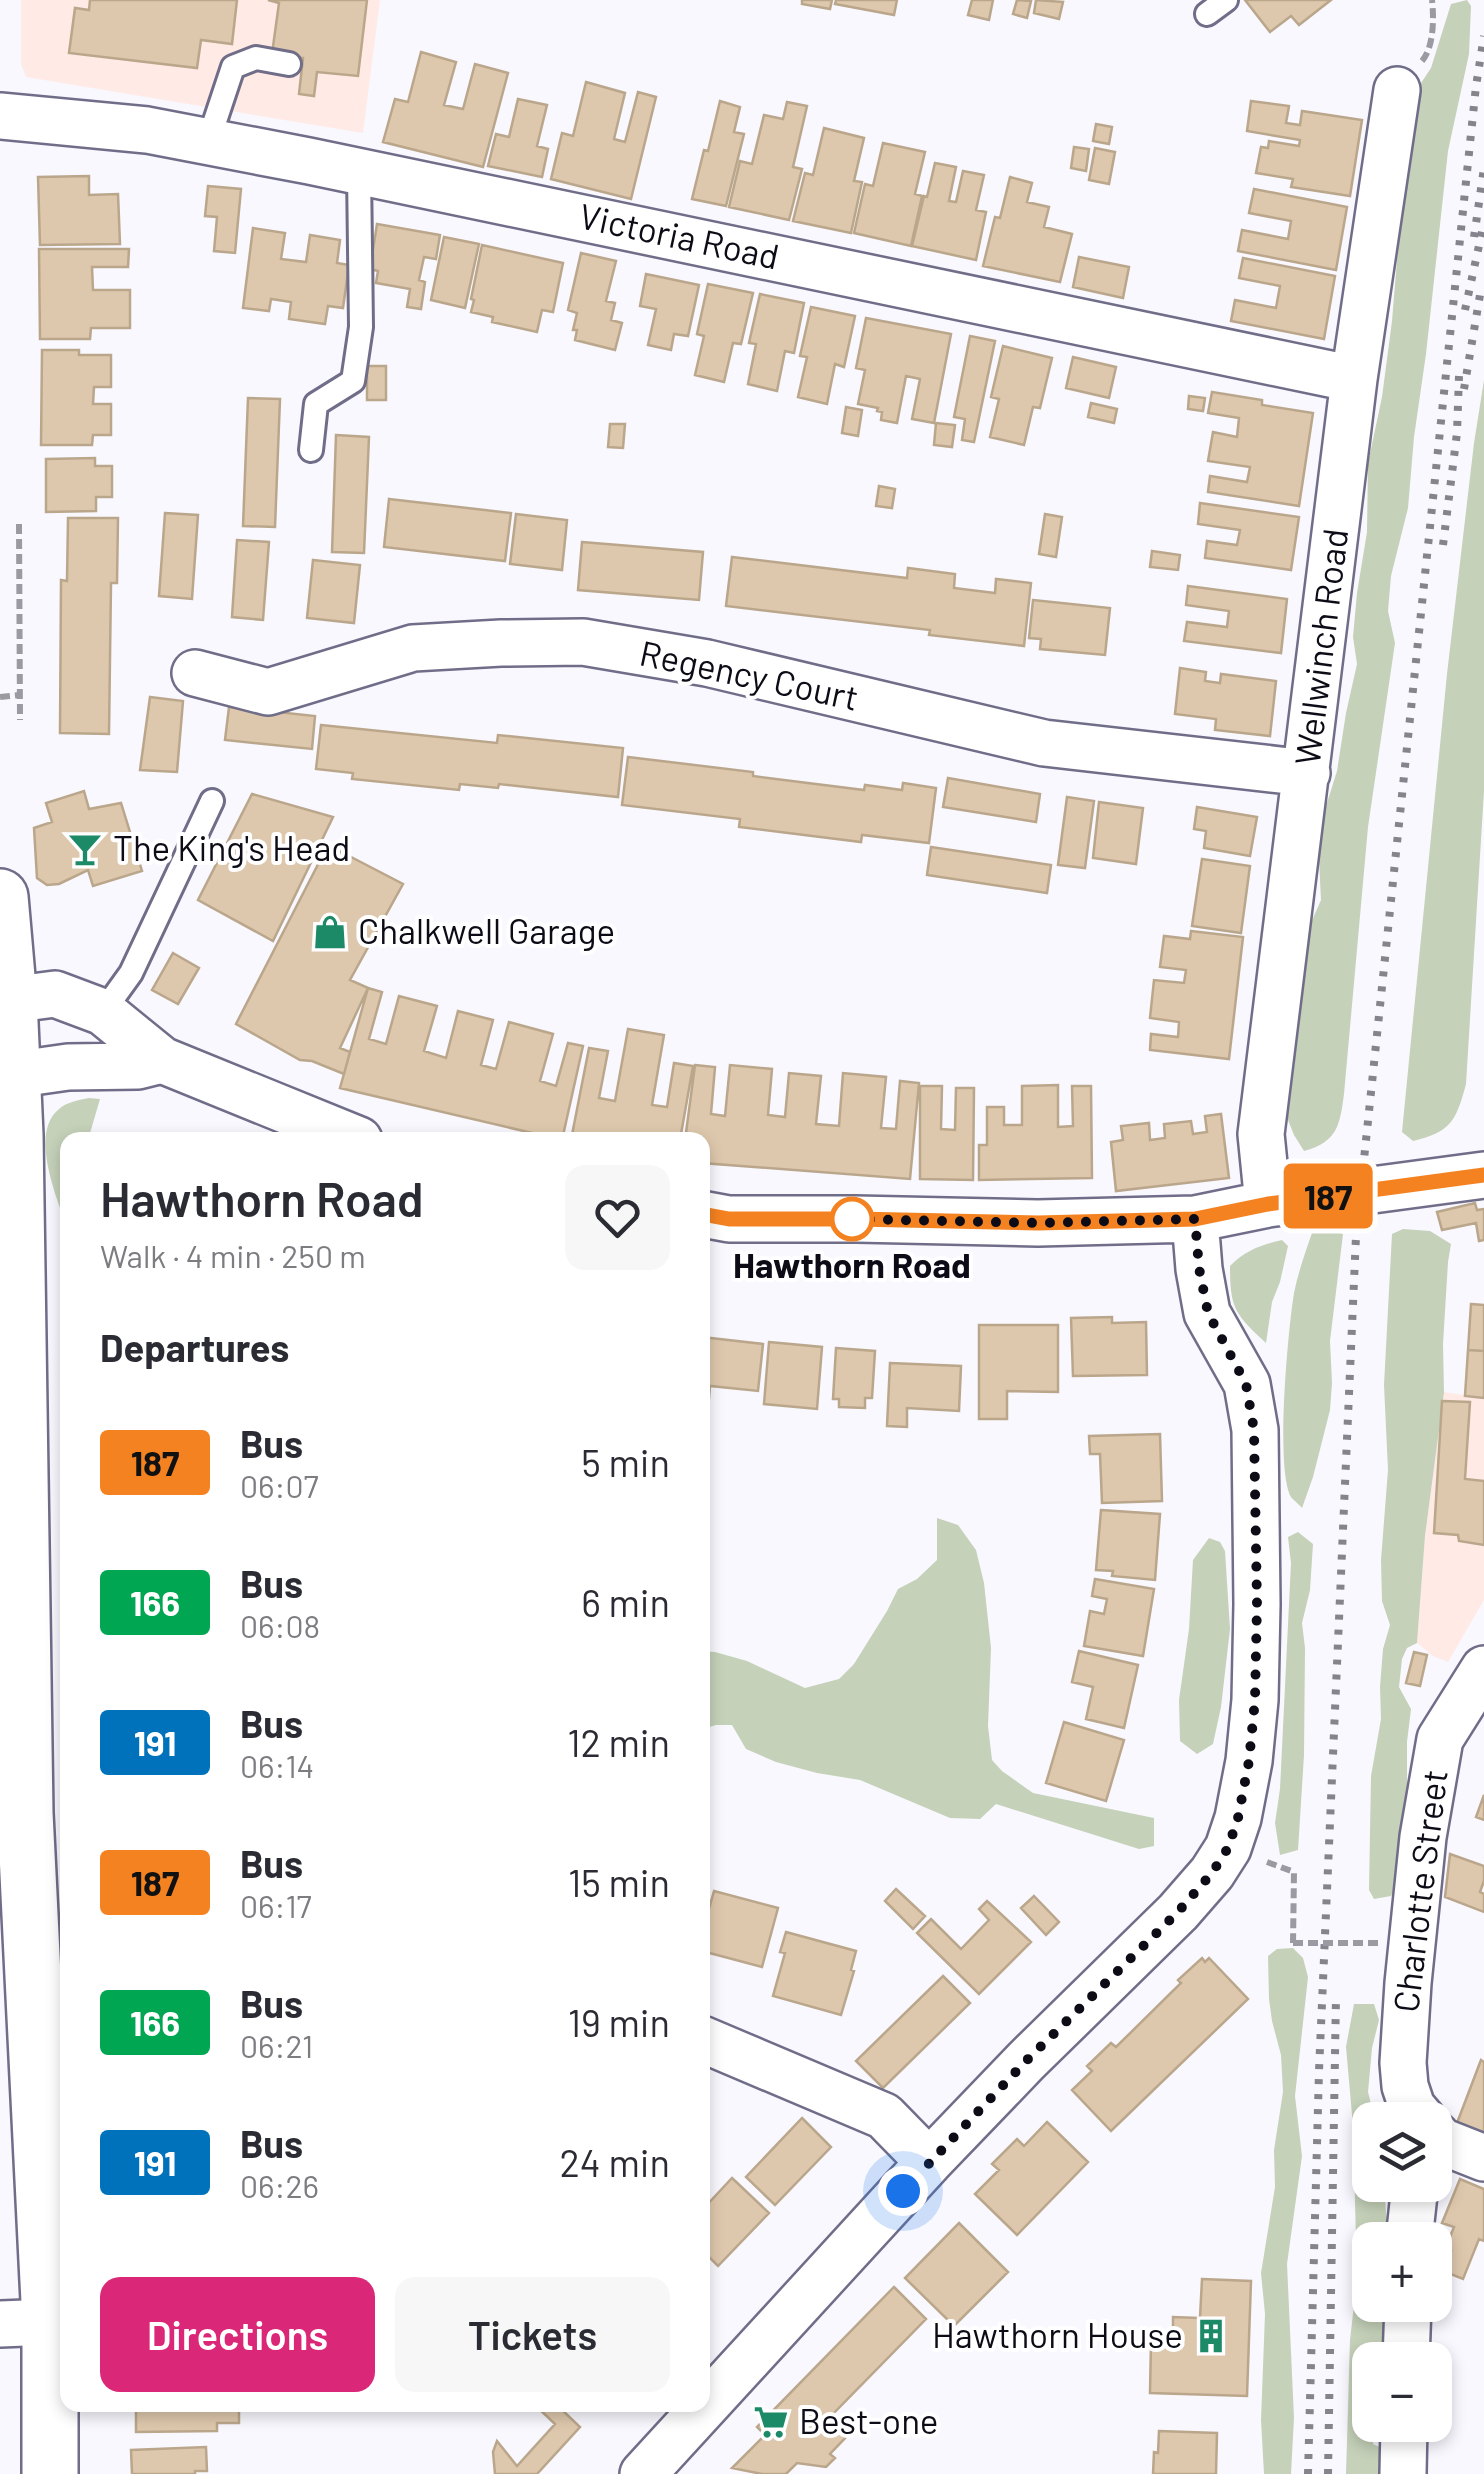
<!DOCTYPE html>
<meta charset="utf-8">
<style>
:root{--surface:#fff;--page:#f7f7f7;--text:#2b2b33;--muted:#7c7c81;--accent:#db2777}
body{margin:0;font-family:Barlow,sans-serif;background:var(--page);color:var(--text);height:100vh;display:flex;flex-direction:column;font-size:38px;white-space:nowrap}
*{box-sizing:border-box;margin:0}
p{font-size:32px;color:var(--muted)}
.icon{flex:none;width:55px;height:55px;fill:none;stroke:currentColor;stroke-width:2;stroke-linecap:round;stroke-linejoin:round}
.map{position:relative;flex:1;overflow:hidden}
.details{position:absolute;left:60px;top:1132px;width:650px;height:1280px;display:flex;flex-direction:column;background:var(--surface);border-radius:20px;box-shadow:0 5px 15px #0003}
.details>*{flex:none}
.badge{padding:0 20px;border-radius:8px;font-size:35px;line-height:65px}
.fabs{position:absolute;left:1352px;top:2102px;display:grid;gap:20px}
.fabs a{display:grid;place-items:center;width:100px;height:100px;border-radius:20px;background:var(--surface);box-shadow:0 5px 15px #0003;font-size:50px}
.you{position:absolute;width:50px;height:50px;margin:-25px;border:8px solid #fff;border-radius:50%;background:#1a73e8;box-shadow:0 0 0 15px #1a73e833}
.map>.badge{position:absolute;translate:-50% -50%;box-shadow:0 0 0 5px #fff}
h2{padding:0 40px;font-size:38px;line-height:90px}
.round{display:grid;place-items:center;flex:none;width:105px;height:105px;border-radius:20px;background:var(--page)}
.overview{display:flex;align-items:center;justify-content:space-between;height:170px;padding:0 40px}
h1{font-size:48px;font-weight:600;line-height:75px}
.primary-button{display:flex;gap:20px;margin-top:auto;padding:20px 40px}
.primary-button a{flex:1;height:115px;border-radius:20px;background:var(--accent);color:#fff;font-size:40px;font-weight:600;line-height:115px;text-align:center}
.primary-button a+a{background:var(--page);color:var(--text)}
ul{padding:0;list-style:none}
li{display:flex;align-items:center;gap:30px;height:140px;padding:0 40px}
li div{flex:1}
li b{display:block;font-size:38px}
li em{font-style:normal}
li .badge{min-width:110px;font-weight:700;text-align:center}
.map>svg:first-child{display:block}
</style>
<div class="map">
<svg width="1484" height="2474" viewBox="0 0 1484 2474">
<rect width="100%" height="100%" fill="#f9f8ff"/>
<!-- commercial -->
<path fill="#ffeae5" d="M21,0H380L363,133L26,77L21,64Z
M1444,1392L1484,1398V1600L1448,1662L1433,1656L1417,1643L1425,1536Z"/>
<!-- green -->
<path fill="#c5d1b9" d="M1467,0L1471,6L1469,54L1448,151L1426,354L1414,437L1408,508L1391,576L1388,611L1395,643L1368,827L1344,1094C1340,1124 1338,1142 1304,1151L1294,1135L1284,1110L1302,943L1321,900L1319,859L1322,819L1337,771L1346,713L1357,664L1353,637L1357,593L1367,532L1368,463L1382,397L1392,321L1403,187L1415,92L1431,68L1451,4Z
M1484,380V791L1466,1084C1456,1121 1451,1132 1413,1141L1402,1132L1447,674L1474,443Z
M89,1098L100,1099L88,1140H68V1213L65,1222C55,1193 30,1132 59,1109C67,1102 79,1100 89,1098Z
M1325,1227L1343,1234L1330,1341L1332,1383L1330,1410L1313,1477L1302,1508C1301,1506 1292,1499 1291,1497C1275,1468 1288,1330 1294,1293C1298,1273 1305,1253 1312,1233Z
M1403,1229L1430,1231L1451,1244L1448,1262L1443,1344L1444,1392L1425,1536L1417,1643L1407,1648L1402,1659L1399,1687L1411,1709L1407,1742V1811L1402,1874L1391,1896L1374,1899L1369,1890L1371,1776L1381,1719L1380,1687L1383,1649L1390,1625L1382,1601L1381,1560L1388,1470L1384,1385L1392,1234Z
M1282,1240L1288,1246L1280,1282L1272,1302L1266,1343C1235,1314 1230,1309 1230,1266C1246,1250 1261,1245 1282,1240Z
M937,1518L958,1525L976,1550L984,1583L991,1648L988,1726L992,1760L1002,1771L1033,1793L1154,1818V1846L1139,1849L996,1804L980,1819L950,1818L860,1780L817,1773L776,1762L746,1749L732,1725H716L703,1729V1651L715,1652L747,1661L805,1688L839,1679L854,1664L887,1611L898,1589L917,1579L937,1560Z
M1298,1532L1313,1544L1310,1590L1302,1623L1305,1648L1304,1755L1298,1850L1280,1855L1275,1823L1280,1789L1291,1563L1288,1537Z
M1209,1538L1220,1542L1225,1551L1230,1629L1221,1707L1213,1744L1197,1754L1180,1741L1179,1700L1189,1629L1193,1560Z
M1293,1948L1303,1958L1308,1977L1295,2096L1302,2156L1287,2264L1294,2418L1291,2474H1264L1261,2420L1265,2314L1261,2273L1275,2187L1274,2150L1283,2092L1281,2055L1272,2021L1269,1999L1268,1956L1277,1949Z
M1354,2004H1374L1379,2020L1372,2048L1368,2092L1375,2120H1370V2185H1384L1388,2240H1370V2305H1389L1385,2360H1370V2425H1375L1373,2444L1413,2462L1414,2474H1346L1350,2340L1357,2278L1353,2126L1346,2047Z"/>
<!-- building -->
<path fill="#dec8ad" stroke="#baa68b" stroke-width="2.5" d="M90,0H237L232,44L201,40L197,68L69,53L75,8L89,10Z
M268,0H367L358,76L317,72L314,96L299,94L303,58L272,54L279,3Z
M802,0H832L830,9L802,4Z
M836,0H897L894,15L835,4Z
M972,0H993L989,20L968,15Z
M1017,0L1031,1L1027,18L1013,14Z
M1036,0L1063,2L1059,19L1034,13Z
M1245,0H1331L1299,25L1291,16L1270,32Z
M421,52L456,62L444,105L463,109L475,64L508,73L483,167L383,142L395,99L408,102Z
M586,82L625,93L614,139L625,142L638,92L656,97L631,199L551,179L562,133L573,136Z
M518,99L547,105L537,146L548,149L542,177L488,166L496,134L509,137Z
M720,101L740,107L734,132L744,134L726,206L692,199L704,150L708,151Z
M1251,101L1289,106L1286,123L1300,125L1302,111L1362,120L1350,196L1291,187L1293,179L1256,173L1261,147L1268,148L1269,141L1299,146L1300,140L1247,131Z
M787,102L807,106L793,167L802,169L789,220L729,207L740,161L752,164L764,115L783,119Z
M1096,124L1112,127L1109,144L1093,141Z
M824,128L864,138L854,181L862,182L851,233L793,221L805,173L813,175Z
M883,143L925,152L915,194L922,196L911,246L854,233L865,184L873,186Z
M1074,147L1089,149L1086,171L1071,168Z
M1095,148L1115,152L1109,184L1089,180Z
M935,163L956,167L949,201L956,202L963,171L984,175L976,210L986,212L976,260L912,246L924,196L927,197Z
M89,176V195L118,194L120,244L40,245L38,177Z
M1010,177L1032,183L1027,202L1049,207L1044,227L1072,234L1060,282L983,266L995,217L1000,218Z
M208,186L241,189L235,253L214,251L217,217L205,216Z
M1254,189L1347,207L1336,270L1238,251L1242,230L1288,239L1291,221L1249,213Z
M377,224L440,235L436,259L424,257L419,280L425,282L421,309L407,307L410,289L376,283L378,271L370,269Z
M253,228L285,233L281,259L306,262L310,235L340,240L337,263L349,265L343,308L328,306L325,324L289,319L291,302L271,299L269,311L243,308Z
M444,237L479,244L465,308L431,300Z
M482,245L563,263L553,312L542,310L537,332L492,322L493,317L471,312L474,300L471,299Z
M39,249H129L128,267H92L93,290H130V328H91L90,339H40Z
M581,253L616,261L606,301L615,303L611,320L622,323L615,350L575,340L577,330H573L577,313L568,310Z
M1079,257L1129,267L1123,298L1073,287Z
M1243,258L1335,276L1324,339L1231,321L1235,300L1276,308L1280,286L1239,278Z
M646,274L699,285L688,336L674,334L671,350L648,345L656,309L640,306Z
M708,284L753,293L741,344L733,343L724,382L695,375L704,336L697,334Z
M760,294L804,303L794,353L785,351L777,391L748,384L756,344L749,343Z
M811,307L855,316L844,367L835,364L827,404L798,397L807,357L800,356Z
M866,318L951,334L934,423L912,419L920,379L906,376L897,423L881,420L882,412L877,411L878,408L858,404L865,370L856,368Z
M970,336L995,341L974,442L962,440L965,419L954,417Z
M1003,346L1052,358L1040,408L1033,407L1024,445L990,437L999,399L991,397Z
M42,350H79V355H111V387H94L93,404H111V435H93L92,445H41Z
M1073,357L1116,367L1109,398L1066,388Z
M367,366H386V400H367Z
M1212,392L1262,400V405L1313,413L1299,506L1208,492L1210,476L1247,482L1250,467L1208,461L1213,432L1237,437L1239,418L1208,413Z
M1189,396L1205,398L1203,411L1188,409Z
M248,398L280,399L275,527L243,526Z
M1091,403L1117,409L1114,423L1088,417Z
M846,407L862,410L858,436L842,433Z
M936,423L955,425L952,447L934,445Z
M610,424H625L623,448L608,447Z
M336,435L369,437L364,553L332,552Z
M95,458V466H112V497H96V511L46,512V459Z
M879,486L895,489L892,508L876,506Z
M389,499L511,513L505,561L384,547Z
M1200,503L1299,517L1291,570L1205,558L1207,541L1237,545L1240,530L1198,524Z
M165,513L198,515L192,599L159,596Z
M516,514L567,520L562,570L510,564Z
M1045,514L1062,517L1056,557L1039,554Z
M68,518H118L117,583H111L109,734L60,733L61,580L67,581Z
M237,540L269,542L263,620L232,617Z
M582,542L703,552L699,600L578,590Z
M1152,551L1180,555L1178,570L1150,567Z
M732,557L907,578L908,568L955,574L954,588L995,593L996,579L1031,583L1024,646L929,635L930,630L726,606Z
M313,560L360,565L354,623L307,618Z
M1188,586L1287,599L1281,653L1184,641L1187,622L1227,627L1229,611L1186,605Z
M1033,600L1110,608L1105,655L1040,649L1041,639L1029,638Z
M1180,668L1206,672L1205,681L1220,683L1221,674L1276,681L1270,736L1215,730L1216,719L1175,714Z
M150,697L183,701L177,772L140,770Z
M229,707L315,716L312,749L225,740Z
M321,725L497,743L498,735L623,748L618,797L499,784L498,788L460,784L459,790L352,779L353,773L316,769Z
M628,757L753,772V776L864,790L865,785L902,790L903,783L936,788L929,843L862,835L861,842L739,827L740,819L622,805Z
M948,778L1040,794L1036,822L943,807Z
M84,791L89,809L121,803L142,871L93,886L88,870L59,884L47,885L37,878L34,828L52,822L46,803Z
M252,794L333,817L273,941L198,900Z
M1067,797L1094,801L1085,868L1058,865Z
M1099,802L1143,808L1136,864L1093,858Z
M1197,807L1257,817L1250,856L1204,848L1206,831L1194,829Z
M328,845L403,884L350,980L368,988L340,1048L350,1052L344,1074L312,1061L300,1060L236,1024Z
M931,847L1051,865L1047,893L927,875Z
M1202,859L1250,866L1241,933L1192,926Z
M1191,931L1243,937L1229,1059L1150,1050L1151,1034L1178,1037L1179,1022L1150,1018L1154,980L1184,983L1186,970L1160,967L1164,936L1190,939Z
M173,953L199,968L178,1004L152,990Z
M368,988L382,992L369,1039L386,1044L399,996L437,1006L424,1051L446,1058L458,1011L493,1020L481,1065L496,1069L509,1022L553,1034L540,1081L556,1086L568,1043L583,1046L562,1140L340,1088Z
M628,1029L664,1035L652,1105L667,1107L674,1063L693,1066L680,1140H571L589,1048L608,1051L599,1098L615,1101Z
M695,1065L715,1067L711,1114L725,1116L730,1065L772,1069L768,1115L785,1117L789,1073L821,1076L816,1124L839,1126L843,1073L886,1077L881,1128L896,1129L900,1081L919,1083L910,1179L702,1163V1140H685Z
M1058,1085V1127L1073,1126L1072,1086H1091L1092,1178L979,1180V1145H987V1107H1004V1125H1022V1086Z
M920,1086H942L941,1129L955,1130L956,1088H974L973,1180L920,1179Z
M1221,1114L1229,1178L1116,1191L1111,1142L1123,1140L1121,1126L1149,1123L1150,1140L1165,1138L1164,1124L1191,1121L1193,1134L1207,1132L1205,1116Z
M1475,1203L1477,1210L1484,1209V1240L1479,1241L1476,1223L1442,1230L1437,1212Z
M1471,1304L1484,1305V1351L1468,1350Z
M1112,1317V1323L1146,1322L1147,1375L1073,1376L1071,1318Z
M979,1325H1058V1392L1007,1391V1419H979Z
M702,1337L763,1344L758,1391L710,1386L709,1398H702Z
M769,1342L822,1347L817,1409L764,1404Z
M836,1348L875,1351L872,1398H865V1408L839,1407V1399H833Z
M1468,1350L1484,1351V1398L1465,1396Z
M890,1363L961,1366L959,1411L907,1408V1427L887,1426Z
M1442,1401L1470,1402L1465,1479L1484,1481V1545L1459,1541L1458,1535L1434,1533Z
M1160,1434L1162,1501L1102,1503L1100,1454H1090L1089,1436Z
M1101,1510L1160,1514L1155,1580L1112,1576L1113,1571L1096,1570Z
M1095,1579L1154,1589L1143,1656L1084,1646L1090,1611L1104,1614L1107,1599L1092,1596Z
M1079,1651L1138,1665L1124,1728L1086,1719L1093,1687L1072,1682Z
M1414,1652L1427,1655L1420,1686L1406,1683Z
M1064,1722L1124,1740L1106,1801L1046,1783Z
M1484,1795V1820L1476,1817Z
M1450,1854L1484,1866V1881L1480,1892L1484,1894V1912L1445,1897Z
M896,1889L925,1916L913,1929L885,1901Z
M714,1891L778,1908L762,1967L702,1951V1934Z
M1034,1896L1059,1922L1046,1935L1021,1908Z
M987,1901L1031,1942L979,1994L917,1933L931,1919L961,1949L989,1920L979,1909Z
M786,1932L856,1951L851,1970L854,1971L841,2015L773,1996L785,1953L780,1952Z
M1202,1958L1205,1962L1209,1958L1248,1999L1111,2131L1072,2090L1092,2071L1087,2066L1111,2043L1116,2047L1181,1983L1178,1980Z
M943,1976L970,2003L883,2088L856,2061Z
M1481,2060L1484,2062V2133L1457,2123Z
M802,2118L831,2147L775,2205L746,2177Z
M1047,2122L1088,2162L1017,2235L975,2194L999,2170L992,2164L1017,2139L1024,2146Z
M732,2178L769,2213L718,2266L702,2250V2206L704,2208Z
M1460,2179L1484,2189V2241L1479,2239L1463,2279L1443,2271L1451,2251L1445,2249L1454,2227L1442,2223Z
M959,2223L1008,2272L954,2326L905,2278Z
M1202,2279L1251,2281L1247,2396L1150,2393L1151,2342L1173,2343V2317L1200,2318Z
M894,2287L926,2319L832,2415L850,2433L830,2454L835,2458L826,2467L797,2463L786,2474H762L732,2468L765,2435L757,2427Z
M136,2405H239V2423H217V2431L136,2432Z
M535,2405H557L580,2427L537,2474H495L493,2452L497,2441L517,2466L555,2424Z
M1159,2431L1217,2433L1216,2474H1153L1154,2452L1158,2453Z
M206,2447L207,2471H195V2474H132L131,2450Z"/>
<g fill="none" stroke-linecap="round" stroke-linejoin="round">
<!-- service casing -->
<g stroke="#706d89" stroke-width="28">
<path id="service" d="M1207,14L1226,0
M208,142L233,67L256,58L289,64
M311,450L316,404L353,381L361,327L359,171
M103,1012L131,973L212,801"/>
</g>
<!-- minor casing -->
<g stroke="#706d89" stroke-width="50">
<path id="minor" d="M0,116L147,130L309,161L1354,379
M195,673L268,692L413,648L501,643L583,642L707,663L1044,743L1307,773
M9,1000L55,994L103,1012L162,1060L359,1140
M12,1075L68,1067L138,1066L162,1060
M1268,1204L1261,1134L1354,379L1397,90
M702,1214L729,1219H856L1038,1223L1195,1219L1268,1204L1484,1175
M702,2039L884,2116L929,2162
M1423,2120L1412,2107L1405,2086L1403,2063L1408,1983L1423,1837L1440,1739L1484,1669
M1435,2134L1441,2141L1484,2158
M1409,2240L1415,2185
M0,2324L50,2322
M1406,2360L1408,2305
M643,2474L929,2162L1026,2061L1178,1912L1212,1873L1228,1848L1238,1818L1249,1761L1255,1700L1257,1604L1255,1430L1247,1384L1207,1313L1199,1269L1195,1219
M1403,2474L1404,2425"/>
</g>
<!-- primary casing -->
<g stroke="#706d89" stroke-width="60">
<path id="primary" d="M0,897L9,1000L15,1135L25,1813L50,2322V2474"/>
</g>
<!-- path -->
<path stroke="#9b9aa2" stroke-width="6" stroke-dasharray="10 5" stroke-linecap="butt" d="M1422,61C1434,47 1434,18 1432,0
M19,524L20,720
M0,697L19,695
M1267,1862L1294,1872L1293,1943"/>
<!-- service -->
<use href="#service" stroke="#fff" stroke-width="22"/>
<!-- minor -->
<use href="#minor" stroke="#fff" stroke-width="45"/>
<!-- primary -->
<use href="#primary" stroke="#fff" stroke-width="55"/>
<!-- rail -->
<path stroke="#85848d" stroke-width="8" stroke-dasharray="5 10" stroke-linecap="butt" d="M1474,237L1484,168
M1465,310L1483,227
M1464,389L1480,295
M1443,545L1457,433L1459,376
M1308,2474L1319,2071L1356,1236L1476,86L1484,36
M1328,2474L1336,1996"/>
<!-- path-bridge -->
<path stroke="#9b9aa2" stroke-width="6" stroke-dasharray="10 5" stroke-linecap="butt" d="M1293,1943H1379"/>
</g>
<g fill="none" stroke-linecap="round" stroke-linejoin="round">
<!-- line casing -->
<g stroke="#fff" stroke-width="22">
<path id="line" d="M702,1214L729,1219H856L1038,1223L1195,1219L1268,1204L1484,1175"/>
</g>
<!-- line -->
<use href="#line" stroke="#f58220" stroke-width="15"/>
<!-- walk -->
<path stroke="#0d0b16" stroke-width="10" stroke-dasharray="0 18" d="M852,1219L1038,1223L1195,1219L1199,1268L1208,1313L1246,1384L1254,1430L1257,1604L1255,1700L1249,1761L1238,1818L1228,1848L1212,1873L1178,1912L1026,2061L903,2191"/>
</g>
<!-- icons -->
<defs>
<g id="bar-bare" transform="scale(2.7)"><path d="M-6-5H6L.8 .8V4.5H3.5V6h-7V4.5H-.8V.8Z" fill="#1c8967" stroke="#fff" stroke-width="2.5" paint-order="stroke"/></g>
<g id="shop-bare" transform="scale(2.7)"><path d="M-5-2.5h2.3a2.7 3.5 0 0 1 5.4 0H5L5.5 6h-11ZM-1.5-2.5h3a1.5 2.3 0 0 0-3 0Z" fill="#1c8967" stroke="#fff" stroke-width="2.5" paint-order="stroke"/></g>
<g id="building-bare" transform="scale(2.7)"><path d="M-4-6H4V6H1V3H-1V6H-4ZM-2.5-4.3h1.7v1.8h-1.7ZM.8-4.3h1.7v1.8H.8ZM-2.5-1h1.7V.8h-1.7ZM.8-1h1.7V.8H.8Z" fill="#1c8967" stroke="#fff" stroke-width="2.5" paint-order="stroke"/></g>
<g id="supermarket-bare" transform="scale(2.7)"><path d="M-6-5.5h2.5l.6 2H6L4.5 2H-2.5L-4.4-4H-6ZM-1.5 3.2a1.3 1.3 0 1 0 .1 0ZM3 3.2a1.3 1.3 0 1 0 .1 0Z" fill="#1c8967" stroke="#fff" stroke-width="2.5" paint-order="stroke"/></g>
</defs>
<g fill-rule="evenodd">
<use href="#bar-bare" x="85" y="849"/>
<use href="#shop-bare" x="330" y="932"/>
<use href="#building-bare" x="1211" y="2336"/>
<use href="#supermarket-bare" x="771" y="2422"/>
</g>
<!-- markers -->
<circle fill="#fff" stroke="#f58220" stroke-width="5" cx="852" cy="1219" r="20"/>
<g text-anchor="middle" stroke-width="8" stroke-linejoin="round" paint-order="stroke">
<!-- street labels -->
<g font-size="35" fill="#0d0b16" stroke="#fff">
<text transform="translate(679 237) rotate(12)" y="12">Victoria Road</text>
<text transform="translate(1322 647) rotate(-83)" y="12">Wellwinch Road</text>
<text transform="translate(749 676) rotate(12)" y="12">Regency Court</text>
<text transform="translate(1421 1891) rotate(-83)" y="12">Charlotte Street</text>
</g>
<!-- poi labels -->
<g font-size="35" fill="#0d0b16" stroke="#fff" text-anchor="start">
<text x="113" y="861">The King's Head</text>
<text x="358" y="944">Chalkwell Garage</text>
<text x="1183" y="2348" text-anchor="end">Hawthorn House</text>
<text x="799" y="2434">Best-one</text>
</g>
<!-- stop labels -->
<g font-size="35" font-weight="bold" fill="#0d0b16" stroke="#fff">
<text x="852" y="1278">Hawthorn Road</text>
</g>
</g>
</svg>
<div class="fabs">
<a><svg class="icon" aria-label="layers" viewBox="0 0 24 24"><path d="M12 4l9 5-9 5-9-5zM3 14l9 5 9-5"/></svg></a>
<a>+</a>
<a>−</a>
</div>
<div class="you" style="left:903px;top:2191px"></div>
<b class="badge" style="left:1328px;top:1196px;background:#f58220;color:#111">187</b>
<section class="details">
<div class="overview"><div><h1>Hawthorn Road</h1><p>Walk · 4 min · 250 m</p></div><a class="round"><svg class="icon" aria-label="heart" viewBox="0 0 24 24"><path d="M12 20l-8-8c-3-5 5-10 8-4 3-6 11-1 8 4z"/></svg></a></div>
<h2>Departures</h2>
<ul>
<li><span class="badge" style="background:#f58220;color:#111">187</span><div><b>Bus</b><p>06:07</p></div><em>5 min</em></li>
<li><span class="badge" style="background:#00a651;color:#fff">166</span><div><b>Bus</b><p>06:08</p></div><em>6 min</em></li>
<li><span class="badge" style="background:#0072bc;color:#fff">191</span><div><b>Bus</b><p>06:14</p></div><em>12 min</em></li>
<li><span class="badge" style="background:#f58220;color:#111">187</span><div><b>Bus</b><p>06:17</p></div><em>15 min</em></li>
<li><span class="badge" style="background:#00a651;color:#fff">166</span><div><b>Bus</b><p>06:21</p></div><em>19 min</em></li>
<li><span class="badge" style="background:#0072bc;color:#fff">191</span><div><b>Bus</b><p>06:26</p></div><em>24 min</em></li>
</ul>
<div class="primary-button"><a>Directions</a><a>Tickets</a></div>
</section>
</div>
